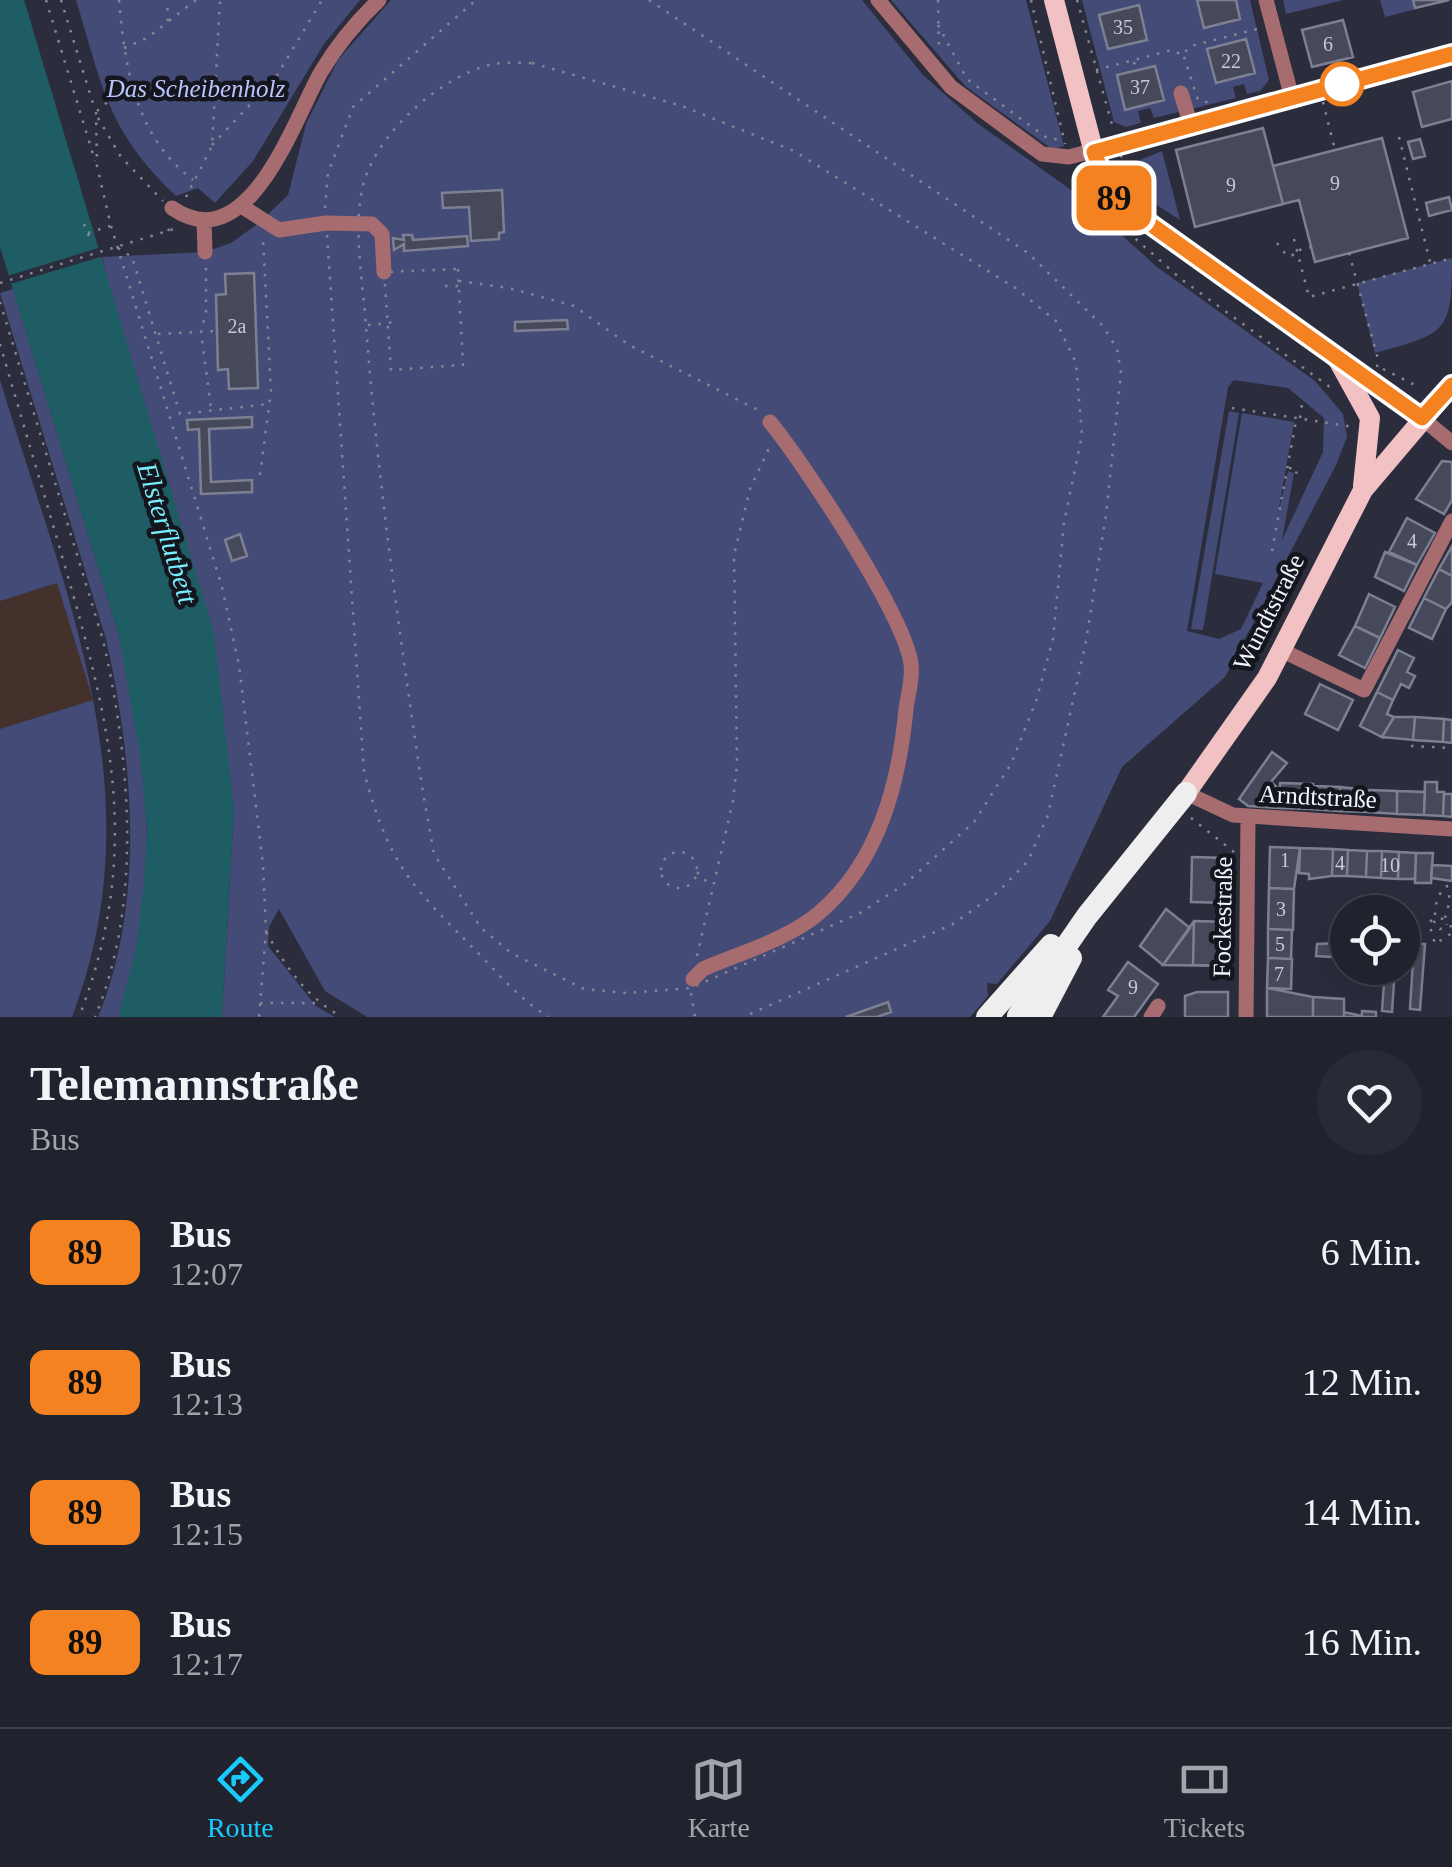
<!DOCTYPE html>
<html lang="de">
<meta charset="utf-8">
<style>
:root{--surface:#20222e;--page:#282a36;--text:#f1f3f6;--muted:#a2a4aa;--line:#3d3f4a;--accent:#19cafc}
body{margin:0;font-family:"Times New Roman",serif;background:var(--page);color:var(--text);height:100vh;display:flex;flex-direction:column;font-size:38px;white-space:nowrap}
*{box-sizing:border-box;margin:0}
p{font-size:32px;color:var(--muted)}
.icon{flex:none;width:55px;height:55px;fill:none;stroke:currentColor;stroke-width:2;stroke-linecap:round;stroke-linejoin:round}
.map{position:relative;height:1017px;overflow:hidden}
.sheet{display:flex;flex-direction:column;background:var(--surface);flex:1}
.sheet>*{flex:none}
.badge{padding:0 20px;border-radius:15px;font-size:35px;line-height:65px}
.controls{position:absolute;left:1330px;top:895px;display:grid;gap:20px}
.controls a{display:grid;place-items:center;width:90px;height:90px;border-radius:50%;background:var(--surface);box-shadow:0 10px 40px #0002,0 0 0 2px var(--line);font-size:50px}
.map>.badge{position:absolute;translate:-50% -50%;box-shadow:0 0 0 5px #fff}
.round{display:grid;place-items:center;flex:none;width:105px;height:105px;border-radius:52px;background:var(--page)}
.head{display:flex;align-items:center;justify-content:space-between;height:170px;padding:0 30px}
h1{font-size:48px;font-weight:700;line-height:75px}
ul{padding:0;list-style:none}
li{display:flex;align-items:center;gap:30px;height:130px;padding:0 30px}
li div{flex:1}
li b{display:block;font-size:38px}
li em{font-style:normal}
li .badge{min-width:110px;font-weight:700;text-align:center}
.tabs{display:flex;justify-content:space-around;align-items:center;height:140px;border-top:2px solid var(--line);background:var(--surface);font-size:28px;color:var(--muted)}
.tabs a{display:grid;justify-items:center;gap:5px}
.tabs .selected{color:var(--accent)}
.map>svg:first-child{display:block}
</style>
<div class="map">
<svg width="1452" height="1017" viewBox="0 0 1452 1017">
<rect width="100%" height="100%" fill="#2b2d3d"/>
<!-- industrial -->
<path fill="#44312b" d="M57,583L93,700L0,729V601Z"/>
<!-- green -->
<path fill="#454b77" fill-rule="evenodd" d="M76,0H360L324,44L253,161L215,203L198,188L176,196C107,130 103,88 76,0Z
M391,0H862L923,75L977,123L1074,192L1157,267L1315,381L1343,414L1347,437L1336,465L1225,677L1122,767L1050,921L997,984L987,983L988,996L970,1017H367L325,991L279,909L269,927L268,946L316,1006L335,1017H222L234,809L102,257L205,252L231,243L260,222L288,195L306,124L338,60ZM1234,380L1288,388L1324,418L1323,452L1282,540L1294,473L1288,471L1277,519L1294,422L1242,413L1215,574L1263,583L1241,629L1219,639L1187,631L1228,387Z
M891,0H1026L1064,146L1052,149L965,86Z
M1082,0H1250L1269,80L1260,91L1247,94L1244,84L1233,87L1236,98L1154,118L1150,108L1138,111L1141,123L1126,127L1114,122Z
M1283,0H1343L1286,14Z
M1380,0H1452L1385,17Z
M1162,151L1180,220C1160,206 1126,191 1130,164Z
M1452,258C1452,333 1447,333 1375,353L1357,283Z
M13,289L119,636C146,756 166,899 118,1017H98C146,901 133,759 106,639L0,293Z
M0,380C65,595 157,794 72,1017H0V729L93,700L57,583L0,601Z
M1229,411L1239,413L1203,630L1191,629Z"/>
<!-- water -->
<path fill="#1f5d64" d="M0,0H24L214,633L234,809L222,1017H118L136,949L144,883L147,830L140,754L119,636L0,247Z"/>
<!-- pier -->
<path fill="#2b2d3d" d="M105,246L107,255L7,285L4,277Z"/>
<!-- building -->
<path fill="#46495a" stroke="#7c8092" stroke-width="2.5" d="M1197,0H1236L1240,19L1204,28Z
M1413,0H1449L1415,8Z
M1139,5L1147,40L1108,49L1099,15Z
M1343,20L1353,57L1312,67L1302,30Z
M1246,39L1255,73L1216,83L1207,49Z
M1155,66L1164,100L1125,110L1117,75Z
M1452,81V119L1422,127L1413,92Z
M1263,128L1283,204L1195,227L1176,150Z
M1382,138L1408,238L1315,262L1299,200L1283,204L1273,166Z
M1420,139L1425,156L1413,159L1408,142Z
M502,190L504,232L499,233V239L471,241L469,207L443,208L442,193Z
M1449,197L1452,210L1429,216L1426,203Z
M403,235H412L413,240L467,236L468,246L404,251V244L394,250L393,238L404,240Z
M254,273L258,388L229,389L228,369L218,370L216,295L226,294L225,274Z
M567,320L568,329L515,331V322Z
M252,417V427L209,429L211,482L252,480V492L201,494L199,429L188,430L187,420Z
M1442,461L1452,462V500L1444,514L1416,499Z
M1407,518L1435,533L1417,565L1389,552Z
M240,534L247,556L232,561L225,540Z
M1452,546V576L1439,569Z
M1385,552L1417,565L1404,591L1375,577Z
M1439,569L1452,576V602L1446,609L1424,598Z
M1369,594L1395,607L1380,638L1355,626Z
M1424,598L1446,609L1432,639L1409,628Z
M1355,626L1380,638L1365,668L1339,655Z
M1398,650L1414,658L1407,672L1415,676L1409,688L1401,684L1393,700L1377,692Z
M1320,684L1353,700L1338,730L1305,714Z
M1377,692L1393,700L1387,714L1394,717L1382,737L1360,726Z
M1394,717H1415L1413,740L1382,737Z
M1415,717L1444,719L1443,742L1413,740Z
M1444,719L1452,720V743L1443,742Z
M1272,752L1287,763L1271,782L1280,790L1279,808L1248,806L1239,799Z
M1425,782H1437V792H1444L1443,816L1424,815Z
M1280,783L1313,784L1312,809L1279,808Z
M1314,786L1340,787L1338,811L1312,809Z
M1340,787L1369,790L1368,812L1338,811Z
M1369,790L1397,791V814L1368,812Z
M1397,791L1425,792L1424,815L1397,814Z
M1444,794H1452V817L1443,816Z
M1270,847L1300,848L1294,889L1269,888Z
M1300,848L1333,849L1332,876L1309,879V874L1299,873Z
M1333,849L1348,850L1347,876H1332Z
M1348,850L1367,851L1366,877L1347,876Z
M1367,851H1382L1381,878L1366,877Z
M1382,851L1399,852L1398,879L1381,878Z
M1399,852L1416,853L1415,879H1398Z
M1416,853H1433L1431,883H1415Z
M1192,857L1228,858V903L1191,902Z
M1432,865L1452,866V881L1431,878Z
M1269,888L1294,889L1293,930L1268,929Z
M1166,909L1190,928L1163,965L1140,946Z
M1194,921L1229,922V966L1193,965Z
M1194,921L1229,922V966L1163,965Z
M1268,929L1292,930L1291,959L1268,958Z
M1339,943L1348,946V958L1316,956L1317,944Z
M1414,944H1425L1420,1010L1410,1009Z
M1268,958L1292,959L1291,989L1267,988Z
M1128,962L1158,984L1134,1017H1103L1118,996L1108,990Z
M1385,968H1395L1392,1012L1382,1011Z
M1267,988L1313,997V1017H1267Z
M1197,992H1228V1017H1185V996Z
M1313,997L1344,999V1017H1313Z
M888,1002L891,1012L877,1017H846Z
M1362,1011L1376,1012V1017H1344V1012L1362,1016Z"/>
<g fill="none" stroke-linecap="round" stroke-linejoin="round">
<!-- path -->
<path stroke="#858795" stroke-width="2.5" stroke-dasharray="2.5 8" stroke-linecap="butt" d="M46,0L95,161
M61,0L95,110
M119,0C125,68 135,136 193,180
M649,0L1028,253L1103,326L1117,349L1121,373L1106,515L1086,641L1048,815L1028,861L998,892L953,924L743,1017
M938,0L939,48
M1031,0L1065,144
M1077,0L1113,128
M169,21L196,0
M938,25L967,79L1047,138L1062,140
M124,48L147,38L168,22L167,0
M1184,57L1198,100L1210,103
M1134,62L1136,70
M532,63L682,106L794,151L1017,289L1056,321L1076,363L1082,435L1064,523L1053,639L1036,701L1011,764L974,822L905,884L860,913L691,988L626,993L584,989L511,953L481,928L434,854L423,793C400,638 378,482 366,326C363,282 352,225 364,182C378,132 443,74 494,64C506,62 520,63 532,63Z
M1096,70L1172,50L1182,55L1191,46L1261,28
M1323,102L1335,150
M97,111L129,84
M96,112L97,166L111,226L222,587L239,665L263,865L266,931L259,1017
M98,118L121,157L163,201
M1399,137L1430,262
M212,145L276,77L322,0
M1121,155L1127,185L1136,193
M1077,169L1086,184
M186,197L212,146L220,0
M325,208L328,173L353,107L476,0
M1112,218L1181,279L1334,390
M84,224L91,241
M168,231L173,222
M88,233L110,226
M327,235L364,772C390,869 413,887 481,956C502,978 522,1001 549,1017
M1294,239L1309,297L1452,258
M1277,243L1287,256L1298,254
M118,248L132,257L180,414L269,404
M1299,250L1312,247
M1349,253L1378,359L1377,367
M206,268V311L201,332L211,408
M458,269L463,365L391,370L384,272Z
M459,281L509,288L574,306L629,345L760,411
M0,283L180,227
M445,286H458
M0,302L103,640C130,759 143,902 95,1017
M368,325L397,322
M158,334L216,331
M0,344C21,417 43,490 64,563C111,725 143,852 79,1017
M1383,369L1419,387
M1232,408L1354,427
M1300,418L1302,404
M1289,468L1297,469L1295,479
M260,475L271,391L263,238
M1272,551L1296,421
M1411,746L1452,748
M1191,818L1234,852
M661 870a18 18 0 1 1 36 0a18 18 0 1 1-36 0Z
M697,872L712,887
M1445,918L1450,900L1447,886C1437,894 1435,905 1435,917L1447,920V925
M1452,926L1440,929L1434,924L1435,917L1429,923L1435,944L1452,933
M266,932C287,968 306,997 342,1017
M697,956L733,801L737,765L734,555L750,489L770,446
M691,993L695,1017
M260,1003H316"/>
<!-- minor -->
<path stroke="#a66c70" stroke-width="15" d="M878,0L951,87L1042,154L1069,157L1452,54
M1266,0L1292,98
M1181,93L1191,126
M241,206L279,230L326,223L372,224L382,234L384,272
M172,208C249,261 294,119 321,72C337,45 357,21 379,0
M204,220L205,252
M1422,418L1452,443
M1281,650L1364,690L1452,521
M1186,793L1233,815L1452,829
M693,979L703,969C742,952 787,940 819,913C879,862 899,783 906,709C908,695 913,678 911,664C905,616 803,462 770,422
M1151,1017L1158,1006
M1246,1017L1248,817"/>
<!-- major -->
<path stroke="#f1c1c3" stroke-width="20" d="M1054,0L1099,172L1111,196L1422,418
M1338,360L1370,418L1363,486
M1186,793L1267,678L1363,490L1452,385"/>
<!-- highway -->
<path stroke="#eee" stroke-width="22" d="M1018,1016L1087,916L1186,793
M987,1017L1051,945
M1040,1017L1071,958"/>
</g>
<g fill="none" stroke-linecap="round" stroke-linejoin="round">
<!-- line casing -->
<g stroke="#fff" stroke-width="22">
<path id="line" d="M1452,54L1094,152L1111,196L1422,418L1452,385"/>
</g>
<!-- line -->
<use href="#line" stroke="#f58220" stroke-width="15"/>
</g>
<!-- markers -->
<circle fill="#fff" stroke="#f58220" stroke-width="5" cx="1342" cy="84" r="20"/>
<g text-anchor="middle" stroke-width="9" stroke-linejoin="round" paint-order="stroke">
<!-- number labels -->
<g font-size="20" fill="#c7c9d6">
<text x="1123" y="34">35</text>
<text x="1328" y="51">6</text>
<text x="1231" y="68">22</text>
<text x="1140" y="94">37</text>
<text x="1335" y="190">9</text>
<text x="1231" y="192">9</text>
<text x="237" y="333">2a</text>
<text x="1412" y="548">4</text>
<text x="1285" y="867">1</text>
<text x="1340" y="870">4</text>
<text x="1390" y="872">10</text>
<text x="1281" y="916">3</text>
<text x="1280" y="951">5</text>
<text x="1279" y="981">7</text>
<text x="1133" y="994">9</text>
</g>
<!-- park labels -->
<g font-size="25" font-style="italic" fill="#bbc5fe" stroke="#15161d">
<text x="196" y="97">Das Scheibenholz</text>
</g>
<!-- street labels -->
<g font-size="25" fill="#f2f4ff" stroke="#15161d">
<text transform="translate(1268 612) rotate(-63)" y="9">Wundtstraße</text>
<text transform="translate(1318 796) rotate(3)" y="9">Arndtstraße</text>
<text transform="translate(1222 917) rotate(-89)" y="9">Fockestraße</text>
</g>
<!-- water labels -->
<g font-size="28" font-style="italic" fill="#78edfc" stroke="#15161d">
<text transform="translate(168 533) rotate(73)" y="10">Elsterflutbett</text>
</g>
</g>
</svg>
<div class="controls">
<a><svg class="icon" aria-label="locate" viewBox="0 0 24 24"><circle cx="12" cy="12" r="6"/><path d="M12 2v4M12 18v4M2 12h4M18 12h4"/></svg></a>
</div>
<b class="badge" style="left:1114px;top:198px;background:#f58220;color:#111">89</b>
</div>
<section class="sheet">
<div class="head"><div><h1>Telemannstraße</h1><p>Bus</p></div><a class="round"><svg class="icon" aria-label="heart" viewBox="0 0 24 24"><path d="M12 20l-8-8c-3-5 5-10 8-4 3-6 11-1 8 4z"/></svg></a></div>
<ul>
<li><span class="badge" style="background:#f58220;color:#111">89</span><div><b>Bus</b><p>12:07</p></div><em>6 Min.</em></li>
<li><span class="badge" style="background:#f58220;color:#111">89</span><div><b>Bus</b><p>12:13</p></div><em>12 Min.</em></li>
<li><span class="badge" style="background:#f58220;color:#111">89</span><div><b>Bus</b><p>12:15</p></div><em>14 Min.</em></li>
<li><span class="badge" style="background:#f58220;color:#111">89</span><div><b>Bus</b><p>12:17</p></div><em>16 Min.</em></li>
</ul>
</section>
<nav class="tabs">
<a class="selected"><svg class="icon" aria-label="directions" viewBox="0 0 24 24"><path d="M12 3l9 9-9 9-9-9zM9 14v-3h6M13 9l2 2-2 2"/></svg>Route</a>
<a><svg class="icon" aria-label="map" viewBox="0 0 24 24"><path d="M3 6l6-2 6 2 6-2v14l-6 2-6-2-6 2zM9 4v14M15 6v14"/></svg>Karte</a>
<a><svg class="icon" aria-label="tickets" viewBox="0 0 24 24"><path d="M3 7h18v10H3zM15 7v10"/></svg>Tickets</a>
</nav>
